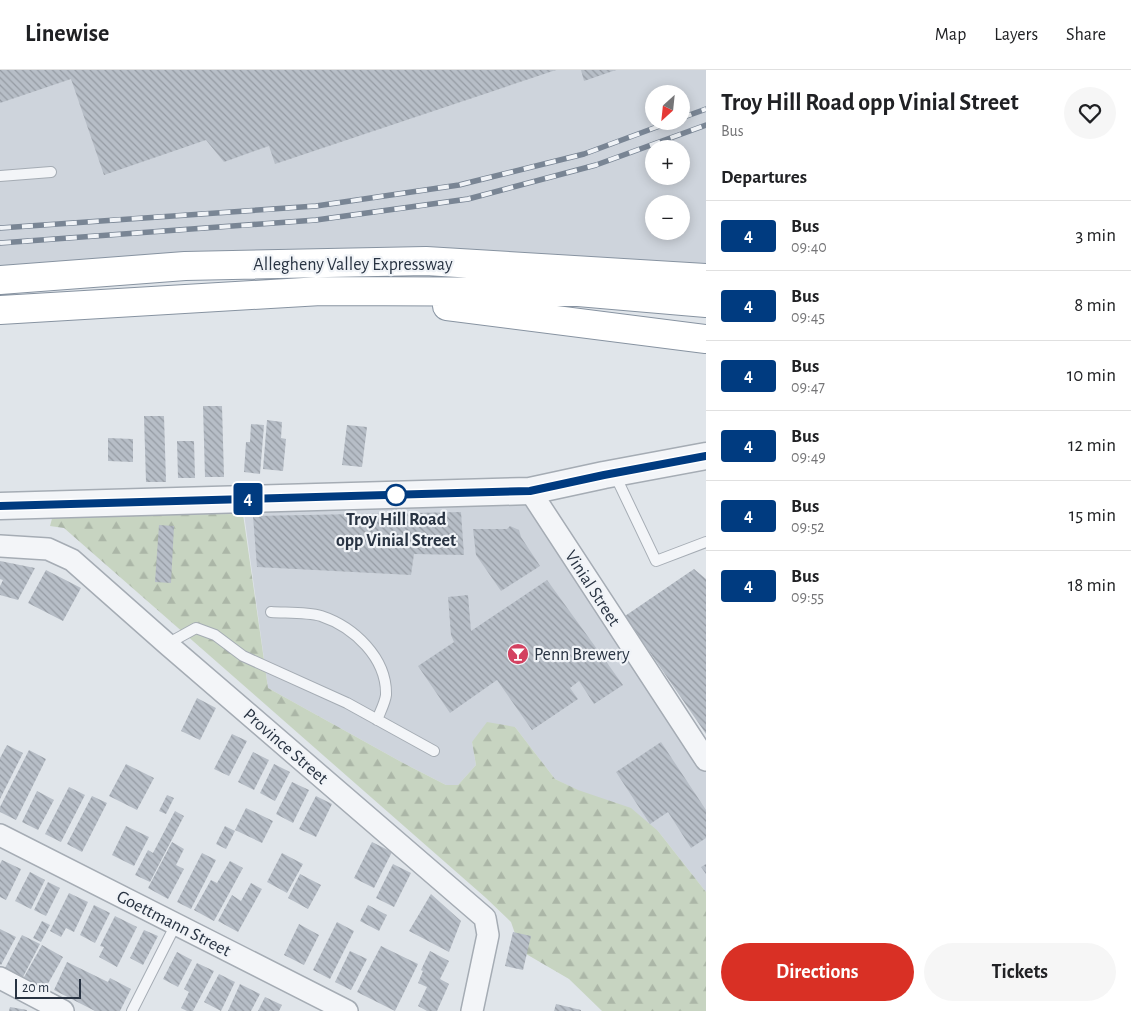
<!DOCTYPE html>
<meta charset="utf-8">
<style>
:root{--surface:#fff;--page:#f6f6f6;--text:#202124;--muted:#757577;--line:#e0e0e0;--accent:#d93025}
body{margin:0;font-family:"Alegreya Sans",sans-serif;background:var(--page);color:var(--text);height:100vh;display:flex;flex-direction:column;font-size:19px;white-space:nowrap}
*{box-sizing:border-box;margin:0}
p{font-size:16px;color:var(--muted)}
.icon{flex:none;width:28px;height:28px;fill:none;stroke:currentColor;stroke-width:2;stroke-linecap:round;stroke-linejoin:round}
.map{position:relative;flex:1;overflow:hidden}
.side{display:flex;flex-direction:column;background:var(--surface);width:425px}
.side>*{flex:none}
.badge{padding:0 10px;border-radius:4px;font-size:18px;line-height:32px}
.needle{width:32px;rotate:207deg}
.tools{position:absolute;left:645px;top:15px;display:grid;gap:10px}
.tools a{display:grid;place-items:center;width:45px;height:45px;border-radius:50%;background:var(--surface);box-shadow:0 2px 12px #0003;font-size:25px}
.scale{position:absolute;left:15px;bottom:12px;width:66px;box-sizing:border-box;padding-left:5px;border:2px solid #283342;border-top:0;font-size:14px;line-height:18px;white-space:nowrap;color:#283342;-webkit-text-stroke:4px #f0f3f7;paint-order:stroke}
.map>.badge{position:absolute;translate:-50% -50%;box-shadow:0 0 0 2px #fff}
h2{padding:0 15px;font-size:19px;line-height:45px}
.round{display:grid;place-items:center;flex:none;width:52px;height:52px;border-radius:26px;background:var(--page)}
.head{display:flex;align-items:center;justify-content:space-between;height:85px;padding:0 15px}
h1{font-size:24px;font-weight:700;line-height:38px}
.cta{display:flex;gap:10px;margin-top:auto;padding:10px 15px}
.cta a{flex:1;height:58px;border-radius:30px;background:var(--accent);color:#fff;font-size:20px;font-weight:700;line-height:58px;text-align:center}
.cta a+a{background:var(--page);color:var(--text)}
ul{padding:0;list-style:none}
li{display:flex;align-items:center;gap:15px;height:70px;padding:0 15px;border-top:1px solid var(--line)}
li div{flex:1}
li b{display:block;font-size:19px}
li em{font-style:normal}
li .badge{min-width:55px;font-weight:700;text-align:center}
header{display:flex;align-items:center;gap:30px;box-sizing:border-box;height:70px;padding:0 25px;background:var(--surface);border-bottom:1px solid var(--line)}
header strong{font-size:24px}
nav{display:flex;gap:28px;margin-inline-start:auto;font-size:18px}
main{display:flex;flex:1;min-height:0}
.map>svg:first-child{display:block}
</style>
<header>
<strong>Linewise</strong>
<nav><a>Map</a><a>Layers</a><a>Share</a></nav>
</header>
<main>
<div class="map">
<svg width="706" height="941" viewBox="0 0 706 941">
<defs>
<pattern id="forest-firs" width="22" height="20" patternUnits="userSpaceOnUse" patternTransform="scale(1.25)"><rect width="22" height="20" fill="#c7d4c1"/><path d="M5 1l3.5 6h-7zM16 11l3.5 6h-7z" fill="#abb6a7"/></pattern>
<pattern id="building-back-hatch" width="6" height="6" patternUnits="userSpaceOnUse" patternTransform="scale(1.25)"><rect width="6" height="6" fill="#b7bec7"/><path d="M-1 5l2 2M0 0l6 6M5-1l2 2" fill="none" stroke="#959ba3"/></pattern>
</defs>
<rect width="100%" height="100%" fill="#e0e5ea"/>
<!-- built -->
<path fill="#ced4dc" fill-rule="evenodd" d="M0,0H706V208L547,197L0,210ZM654,24H681V51H654ZM654,79H681V106H654ZM654,134H681V161H654Z
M530,421L706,690V822L658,761L555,709L515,657L472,672L476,695L458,715H446L405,694L268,618L242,429Z"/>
<!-- forest -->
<path fill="url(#forest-firs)" d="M243,444L268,618L405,694L446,715H458L476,695L472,672L487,652L515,657L555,709L578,720L631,738L658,761L706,822V941H602L569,909L521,881L511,852L486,828L64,458L50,456L53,445Z"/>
<!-- building -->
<path fill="url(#building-back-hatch)" d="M0,0H556L275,94L269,76L224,92L206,70L104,105L71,9L0,33Z
M581,0H616L584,11Z
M203,336H222L224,407H205Z
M144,346H164L166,412H146Z
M267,350L282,352L281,368L286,369L283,401L263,399Z
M251,354L264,355L260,404L244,402L246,372H250Z
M347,355L367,357L362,397L342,395Z
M108,368L133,369V392L108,391Z
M177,371H194L195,408H178Z
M461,442L464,485L414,484L411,505L257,497L253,446Z
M159,455L174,456L171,513L155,512Z
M510,456L519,460L521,467L540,496L501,521L476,485L473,459H507Z
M0,491L35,498L18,530L0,525V516L3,510L0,509Z
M694,499L706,509V664L625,546Z
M46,500L81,518L63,551L28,533Z
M547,510L623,615L594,634L579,611L570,618L578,629L532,660L497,610L450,643L418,596L454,572L451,565L448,527L468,525L471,561Z
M197,628L216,638L200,670L181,661Z
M232,664L247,671L229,706L214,699Z
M661,672L706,740V768L691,778L668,742L650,754L616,702Z
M7,675L23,683L0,729V688Z
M29,680L46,689L16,750L0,742V737Z
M253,682L269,690L254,720L238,712Z
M126,694L154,708L137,740L109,726Z
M274,694L290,702L275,731L260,723Z
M292,712L309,720L293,753L276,744Z
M69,717L85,725L61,772L45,764Z
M37,721L54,730L38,760L22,752Z
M167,725L174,728L166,744L159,741Z
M92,726L107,733L82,782L67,774Z
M316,726L332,734L316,767L299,759Z
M246,738L273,751L262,773L235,760Z
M175,741L184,746L150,812L135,805L148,780L153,783Z
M126,756L149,767L134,796L112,785Z
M225,756L235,761L226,779L216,774Z
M172,772L184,779L176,795L184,799L168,829L148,818Z
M372,772L392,782L374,818L354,808Z
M202,783L216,790L191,839L177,832Z
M282,783L303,794L287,823L267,812Z
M2,790L21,799L6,830L0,827V794Z
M230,791L243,798L214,851L194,840L211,810L217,813Z
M393,794L411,803L394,837L376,828Z
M706,794V804L701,797Z
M30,802L45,810L31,839L15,831Z
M300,804L321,815L308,839L288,828Z
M48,812L60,818L46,846L34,840Z
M251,813L262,819L238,862L218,851L232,825L241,831Z
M69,823L88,832L74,862L66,858L61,867L50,861Z
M431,824L461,851L449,882L409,861Z
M94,835L110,843L95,873L80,865Z
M368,835L387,845L379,861L360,851Z
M115,846L137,857L117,897L99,887L104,877L100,876Z
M42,851L50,855L41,872L33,868Z
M337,852L354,861L330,909L313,900Z
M299,854L319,865L304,895L284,885Z
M0,859L16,867L1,895L0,894Z
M144,860L158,866L143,895L130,888Z
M513,862L531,866L523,900L505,896Z
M22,865L40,874L23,907L5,898Z
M42,875L63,887L45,919L24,907Z
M381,876L418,894L395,941L357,922Z
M350,881L367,889L351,920L335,912Z
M430,881L449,891L440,909L449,914L437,941H427L418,936L427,917L418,913L423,901L421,900Z
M177,882L192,890L178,917L163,909Z
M67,892L108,912L110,908L131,919L120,941H95L54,920Z
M197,893L214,901L193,941H187L181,938L189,922L184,919Z
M219,904L235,912L221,941L204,932Z
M240,914L260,924L251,941H228Z
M265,927L282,935L279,941H258Z
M556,934L581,940V941H554Z
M10,937L27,940V941H9Z"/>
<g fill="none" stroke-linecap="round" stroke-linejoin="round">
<!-- service casing -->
<g stroke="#a5acb4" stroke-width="12">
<path id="service" d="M0,106L51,102
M615,405L656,491L706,472
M271,542C286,543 307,542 321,546C354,557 387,588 386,625C385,633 380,642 377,650
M167,574L196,558L215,565L243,586L347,633L434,681
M132,941L176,854"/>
</g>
<!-- minor casing -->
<g stroke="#a5acb4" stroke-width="24">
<path id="minor" d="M530,421L706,690
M0,476L48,479L72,490L167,574L485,848L488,865L472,941
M0,765L347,941
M0,908L63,941"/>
</g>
<!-- tertiary casing -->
<g stroke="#a5acb4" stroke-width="29">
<path id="tertiary" d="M0,436L530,421L604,405L706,386"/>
</g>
<!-- motorway casing -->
<g stroke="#8793a1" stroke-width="30">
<path id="motorway" d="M0,210L185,196L426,191L706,208
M447,236L706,269
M0,240L321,221L578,222L706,233"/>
</g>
<!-- service -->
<use href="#service" stroke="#f3f5f8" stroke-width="10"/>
<!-- minor -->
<use href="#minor" stroke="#f3f5f8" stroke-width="21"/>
<!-- tertiary -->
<use href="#tertiary" stroke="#f3f5f8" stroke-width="26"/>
<!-- motorway -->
<use href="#motorway" stroke="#fff" stroke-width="28"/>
<!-- rail casing -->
<g stroke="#798594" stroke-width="5.5">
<path id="rail" d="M681,48L706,39
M0,158L316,136L459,115L584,84L673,51
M0,173L316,150L468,129L596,95L706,55"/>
</g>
<!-- rail -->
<use href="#rail" stroke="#f0f3f7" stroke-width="4" stroke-dasharray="11" stroke-linecap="butt"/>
</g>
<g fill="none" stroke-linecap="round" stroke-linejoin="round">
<!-- line casing -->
<g stroke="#fff" stroke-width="11">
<path id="line" d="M0,436L530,421L604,405L706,386"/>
</g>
<!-- line -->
<use href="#line" stroke="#003b80" stroke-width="8"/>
</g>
<!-- icons -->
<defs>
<g id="bar-disc" transform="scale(1.125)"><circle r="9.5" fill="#d34160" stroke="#f0f3f7"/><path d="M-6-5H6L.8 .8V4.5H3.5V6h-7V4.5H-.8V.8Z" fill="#fff"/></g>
</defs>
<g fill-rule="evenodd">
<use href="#bar-disc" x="518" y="584"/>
</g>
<!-- markers -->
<circle fill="#fff" stroke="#003b80" stroke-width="2.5" cx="396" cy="425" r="10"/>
<g text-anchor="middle" stroke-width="4.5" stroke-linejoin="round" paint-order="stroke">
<!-- street labels -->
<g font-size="18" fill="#283342" stroke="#f0f3f7">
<text x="353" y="200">Allegheny Valley Expressway</text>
<text transform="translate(593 518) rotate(57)" y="6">Vinial Street</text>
<text transform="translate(286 676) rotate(41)" y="6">Province Street</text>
<text transform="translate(174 853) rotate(27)" y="6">Goettmann Street</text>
</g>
<!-- stop labels -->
<g font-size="18" font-weight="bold" fill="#283342" stroke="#f0f3f7">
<text x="396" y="455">Troy Hill Road<tspan x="396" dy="21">opp Vinial Street</tspan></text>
</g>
<!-- poi labels -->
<g font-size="18" fill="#283342" stroke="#f0f3f7" text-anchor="start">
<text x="534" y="590">Penn Brewery</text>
</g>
</g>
</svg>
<div class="tools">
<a><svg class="needle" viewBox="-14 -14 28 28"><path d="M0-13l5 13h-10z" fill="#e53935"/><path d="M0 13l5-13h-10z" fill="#757577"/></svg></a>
<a>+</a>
<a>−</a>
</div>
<div class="scale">20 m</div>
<b class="badge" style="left:248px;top:429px;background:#003b80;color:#fff">4</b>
</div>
<section class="side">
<div class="head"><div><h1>Troy Hill Road opp Vinial Street</h1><p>Bus</p></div><a class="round"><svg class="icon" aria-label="heart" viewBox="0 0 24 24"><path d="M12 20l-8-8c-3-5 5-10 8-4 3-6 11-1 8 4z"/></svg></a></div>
<h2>Departures</h2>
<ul>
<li><span class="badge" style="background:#003b80;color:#fff">4</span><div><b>Bus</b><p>09:40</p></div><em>3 min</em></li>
<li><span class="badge" style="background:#003b80;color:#fff">4</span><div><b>Bus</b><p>09:45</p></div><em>8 min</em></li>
<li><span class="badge" style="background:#003b80;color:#fff">4</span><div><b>Bus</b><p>09:47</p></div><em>10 min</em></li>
<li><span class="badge" style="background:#003b80;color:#fff">4</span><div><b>Bus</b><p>09:49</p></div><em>12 min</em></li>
<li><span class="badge" style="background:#003b80;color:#fff">4</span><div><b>Bus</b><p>09:52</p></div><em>15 min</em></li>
<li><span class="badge" style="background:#003b80;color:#fff">4</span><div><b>Bus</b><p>09:55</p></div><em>18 min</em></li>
</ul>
<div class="cta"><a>Directions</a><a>Tickets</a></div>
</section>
</main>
